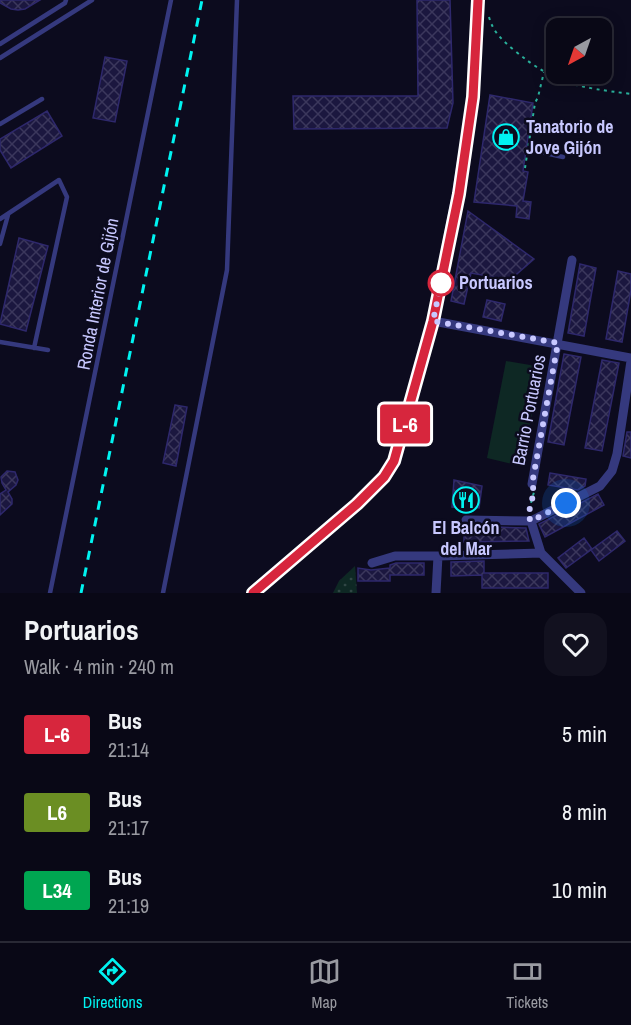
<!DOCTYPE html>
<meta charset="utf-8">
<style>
:root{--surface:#090816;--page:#12111f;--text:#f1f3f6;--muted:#999aa1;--line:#292935;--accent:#00f3f1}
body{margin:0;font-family:"Archivo Narrow",sans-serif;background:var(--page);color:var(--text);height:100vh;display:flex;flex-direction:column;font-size:22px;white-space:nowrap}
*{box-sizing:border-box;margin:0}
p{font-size:20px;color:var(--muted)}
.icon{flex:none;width:33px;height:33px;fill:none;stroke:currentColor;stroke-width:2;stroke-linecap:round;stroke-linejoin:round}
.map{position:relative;height:593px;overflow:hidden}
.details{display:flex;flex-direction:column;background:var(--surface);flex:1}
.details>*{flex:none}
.badge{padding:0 12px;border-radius:4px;font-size:21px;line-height:39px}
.needle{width:39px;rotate:220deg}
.buttons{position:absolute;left:546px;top:18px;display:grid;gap:12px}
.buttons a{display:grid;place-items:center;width:66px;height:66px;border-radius:12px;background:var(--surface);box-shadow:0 3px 15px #0003,0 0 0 2px var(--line);font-size:30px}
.you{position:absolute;width:30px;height:30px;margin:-15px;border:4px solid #fff;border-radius:50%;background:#1a73e8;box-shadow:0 0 0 9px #1a73e833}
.map>.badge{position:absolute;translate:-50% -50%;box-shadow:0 0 0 3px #fff}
.round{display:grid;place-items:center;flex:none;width:63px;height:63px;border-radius:18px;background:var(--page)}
.summary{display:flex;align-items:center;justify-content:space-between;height:102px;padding:0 24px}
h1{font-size:28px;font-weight:700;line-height:45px}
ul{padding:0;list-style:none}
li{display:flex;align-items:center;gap:18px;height:78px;padding:0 24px}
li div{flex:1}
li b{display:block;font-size:22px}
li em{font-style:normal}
li .badge{min-width:66px;font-weight:700;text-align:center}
.dock{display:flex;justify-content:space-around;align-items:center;height:84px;border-top:2px solid var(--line);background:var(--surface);font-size:16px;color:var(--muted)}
.dock a{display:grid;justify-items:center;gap:3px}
.dock .current{color:var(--accent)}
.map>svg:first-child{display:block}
</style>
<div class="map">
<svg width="631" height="593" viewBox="0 0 631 593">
<defs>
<pattern id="park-dots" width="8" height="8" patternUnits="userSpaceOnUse" patternTransform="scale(1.5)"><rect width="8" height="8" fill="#0e2824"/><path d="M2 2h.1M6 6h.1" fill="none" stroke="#304645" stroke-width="1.8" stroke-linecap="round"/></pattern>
<pattern id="building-cross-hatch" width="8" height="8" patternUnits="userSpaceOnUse" patternTransform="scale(1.5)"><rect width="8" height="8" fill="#1b173f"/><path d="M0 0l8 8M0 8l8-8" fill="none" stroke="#3b375c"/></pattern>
</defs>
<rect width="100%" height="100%" fill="#0c0b1e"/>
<!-- grass -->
<path fill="#0e2824" d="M506,361L542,367L521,466L487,458Z"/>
<!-- park -->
<path fill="url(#park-dots)" d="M355,566L357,593H333L339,581Z"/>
<!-- building -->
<path fill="url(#building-cross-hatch)" stroke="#2e286c" stroke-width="1.5" d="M0,0H40L25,9L18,10L11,9L0,3Z
M417,0H450L453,103L447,128L294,129L293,96H418Z
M105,57L127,61L115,122L93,118Z
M490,95L533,103L523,171L528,172L523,201L531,202L529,219L516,217L517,206L474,202Z
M47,111L62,136L11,168L0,150V139Z
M468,211L534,259L510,280L471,273L464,304L451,301Z
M19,238L48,246L26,331L0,324Z
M580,264L596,268L584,336L568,333Z
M618,271L631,274V290L622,342L606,339Z
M487,300L505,304L501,321L483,317Z
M564,354L581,357L564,445L548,442Z
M602,360L619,363L602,451L585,448Z
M175,405L187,407L176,466L163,463Z
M627,432H631V458L623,456Z
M7,471L15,472L18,480L16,485L8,492L12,499V504L0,515V494L6,490L2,483L1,477Z
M550,473L586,479L585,486L578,490L548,485Z
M454,480L482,486L479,508L462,506L461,508L452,507Z
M598,494L604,505L545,537L539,524Z
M464,526L526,528L529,541L464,542Z
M617,531L625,541L599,561L591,550Z
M584,538L592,549L566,568L558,558Z
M484,561V573H548V588H482V575L451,576V562Z
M396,563H424V575H390V581H358V568L371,570L390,568V565Z"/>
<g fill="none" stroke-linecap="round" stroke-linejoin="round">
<!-- path -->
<path stroke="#29b19b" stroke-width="2" stroke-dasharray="3 4.5" stroke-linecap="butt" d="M489,17C493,32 502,40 514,50C556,85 578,87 631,94
M525,168L535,103L538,97L544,72
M529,510L534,492"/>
<!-- service -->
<path stroke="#35397e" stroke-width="4.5" d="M0,44L65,3L66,0
M0,58L92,0
M0,124L42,99
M545,153L563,157
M0,219L59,180L67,197L34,348
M0,244L8,215
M0,342L48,350
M50,593L171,0
M163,593L227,270L237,0"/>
<!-- minor -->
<path stroke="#35397e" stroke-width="9" d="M433,321L631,358
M532,484L572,260
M466,520L531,521
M372,563L395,556H438
M436,593L438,556L541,553
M581,593L541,553L531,521L600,486L612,471L617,454L631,361"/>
<!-- tertiary -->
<path stroke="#35397e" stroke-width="12" d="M253,593L357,504L384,476L394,461L433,321L458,194L473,97L478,0"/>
<!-- rail -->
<path stroke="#00f3f1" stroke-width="3" stroke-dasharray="9 8" stroke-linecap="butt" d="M81,593L202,0"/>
</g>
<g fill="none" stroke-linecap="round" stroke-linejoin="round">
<!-- line casing -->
<g stroke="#fff" stroke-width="14">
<path id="line" d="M253,593L357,504L384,477L394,461L433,321L459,194L473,97L478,0"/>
</g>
<!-- line -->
<use href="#line" stroke="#d7263d" stroke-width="9"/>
<!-- walk -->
<path stroke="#c8c8ff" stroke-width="6" stroke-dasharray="0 10.8" d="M441,283L433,321L558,343L532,484L534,491L528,516L531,521L566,503"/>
</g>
<!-- icons -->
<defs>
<g id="shop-ring" transform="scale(1.35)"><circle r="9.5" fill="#0c0b1e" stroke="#00f3f1" stroke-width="1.5"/><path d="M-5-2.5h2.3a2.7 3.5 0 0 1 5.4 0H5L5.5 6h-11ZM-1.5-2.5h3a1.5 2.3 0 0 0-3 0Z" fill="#00f3f1"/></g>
<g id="restaurant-ring" transform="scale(1.35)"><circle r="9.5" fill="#0c0b1e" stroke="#00f3f1" stroke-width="1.5"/><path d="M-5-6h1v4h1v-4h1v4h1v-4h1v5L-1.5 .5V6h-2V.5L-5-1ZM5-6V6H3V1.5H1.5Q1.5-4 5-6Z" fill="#00f3f1"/></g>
</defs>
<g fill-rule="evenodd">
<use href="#shop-ring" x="506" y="137"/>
<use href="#restaurant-ring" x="466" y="500"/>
</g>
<!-- markers -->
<circle fill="#fff" stroke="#d7263d" stroke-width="3" cx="441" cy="283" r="12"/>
<g text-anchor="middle" stroke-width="5" stroke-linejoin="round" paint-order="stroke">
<!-- poi labels -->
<g font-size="18" font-weight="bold" fill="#c8c8ff" stroke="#0c0b1e" text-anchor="start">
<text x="526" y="133">Tanatorio de<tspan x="526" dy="21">Jove Gijón</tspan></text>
<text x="466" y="534" text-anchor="middle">El Balcón<tspan x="466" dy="21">del Mar</tspan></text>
</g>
<!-- stop labels -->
<g font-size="18" font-weight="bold" fill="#c8c8ff" stroke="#0c0b1e" text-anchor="start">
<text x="459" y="289">Portuarios</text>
</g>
<!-- street labels -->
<g font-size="18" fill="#c8c8ff" stroke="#0c0b1e">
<text transform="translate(98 294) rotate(-79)" y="6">Ronda Interior de Gijón</text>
<text transform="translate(529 410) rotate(-79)" y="6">Barrio Portuarios</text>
</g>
</g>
</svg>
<div class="buttons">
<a><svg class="needle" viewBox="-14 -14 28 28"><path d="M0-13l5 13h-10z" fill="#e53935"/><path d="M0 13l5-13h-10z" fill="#999aa1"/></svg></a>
</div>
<div class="you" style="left:566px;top:503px"></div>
<b class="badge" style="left:405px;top:424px;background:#d7263d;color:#fff">L-6</b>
</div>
<section class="details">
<div class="summary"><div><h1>Portuarios</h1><p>Walk · 4 min · 240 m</p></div><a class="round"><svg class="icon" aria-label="heart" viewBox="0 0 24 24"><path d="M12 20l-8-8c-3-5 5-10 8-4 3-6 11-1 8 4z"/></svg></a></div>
<ul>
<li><span class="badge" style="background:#d7263d;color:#fff">L-6</span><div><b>Bus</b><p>21:14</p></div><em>5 min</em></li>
<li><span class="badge" style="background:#6b8e23;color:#fff">L6</span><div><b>Bus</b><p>21:17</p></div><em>8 min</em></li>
<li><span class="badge" style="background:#00a651;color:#fff">L34</span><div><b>Bus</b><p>21:19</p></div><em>10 min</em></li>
</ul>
</section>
<nav class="dock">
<a class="current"><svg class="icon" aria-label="directions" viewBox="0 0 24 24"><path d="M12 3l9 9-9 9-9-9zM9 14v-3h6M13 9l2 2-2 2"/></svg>Directions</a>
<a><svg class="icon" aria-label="map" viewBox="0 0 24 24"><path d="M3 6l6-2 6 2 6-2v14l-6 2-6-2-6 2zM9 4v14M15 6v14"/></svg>Map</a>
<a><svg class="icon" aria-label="tickets" viewBox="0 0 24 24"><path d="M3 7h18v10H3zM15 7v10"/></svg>Tickets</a>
</nav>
